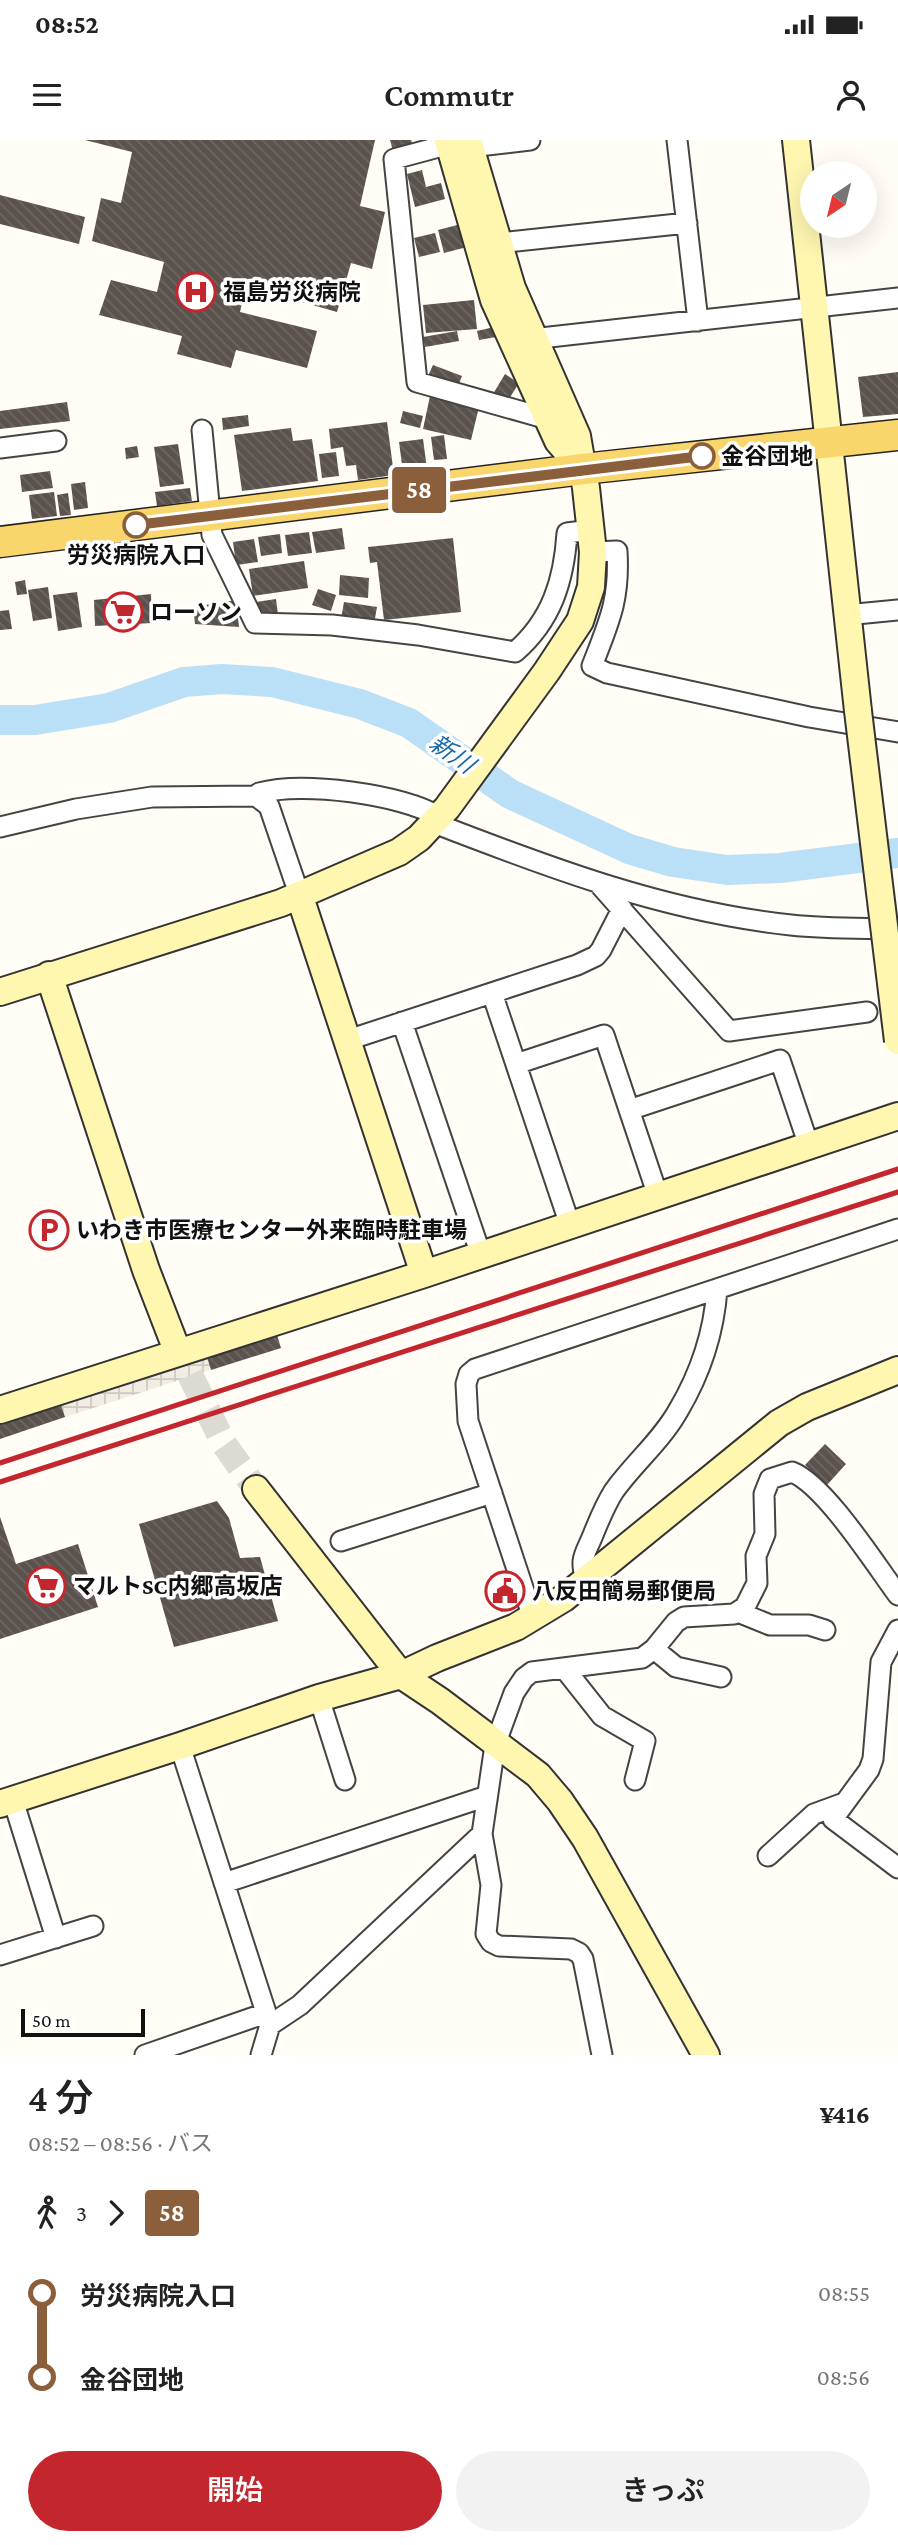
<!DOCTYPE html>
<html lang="ja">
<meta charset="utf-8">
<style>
:root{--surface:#fff;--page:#f2f2f2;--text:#222;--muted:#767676;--accent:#c4262e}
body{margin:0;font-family:"Crimson Pro","Noto Sans JP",serif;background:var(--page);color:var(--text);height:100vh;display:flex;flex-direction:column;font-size:26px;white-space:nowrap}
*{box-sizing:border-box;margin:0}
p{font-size:23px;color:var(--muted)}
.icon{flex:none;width:38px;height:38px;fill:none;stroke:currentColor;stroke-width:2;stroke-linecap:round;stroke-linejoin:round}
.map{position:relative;height:1915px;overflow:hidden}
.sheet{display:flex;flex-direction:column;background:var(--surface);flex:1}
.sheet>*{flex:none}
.badge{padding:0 14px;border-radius:5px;font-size:24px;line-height:46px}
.needle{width:46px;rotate:215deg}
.fabs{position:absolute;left:800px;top:21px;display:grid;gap:14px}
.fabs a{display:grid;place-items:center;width:77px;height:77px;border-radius:50%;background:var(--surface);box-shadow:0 7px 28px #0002;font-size:35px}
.scale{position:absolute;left:21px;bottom:18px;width:124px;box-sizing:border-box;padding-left:7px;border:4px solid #111;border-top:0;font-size:19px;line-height:24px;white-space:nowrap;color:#111;-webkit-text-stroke:5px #fff;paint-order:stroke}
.map>.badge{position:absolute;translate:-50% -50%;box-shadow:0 0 0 4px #fff}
.legs{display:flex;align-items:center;gap:10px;height:77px;padding:0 28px;font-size:23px}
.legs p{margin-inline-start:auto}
.headline{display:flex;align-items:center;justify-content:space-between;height:119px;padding:0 28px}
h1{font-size:38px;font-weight:600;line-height:52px}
.button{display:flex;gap:14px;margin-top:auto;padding:14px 28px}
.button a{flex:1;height:80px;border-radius:42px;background:var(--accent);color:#fff;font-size:28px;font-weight:600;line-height:80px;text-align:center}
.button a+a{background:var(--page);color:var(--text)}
ul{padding:0 28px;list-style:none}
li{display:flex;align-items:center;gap:24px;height:84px;font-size:26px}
li i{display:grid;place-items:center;width:10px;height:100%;margin:0 9px;background:currentColor}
li i::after{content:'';width:18px;height:18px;margin:-9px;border:5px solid;border-radius:50%;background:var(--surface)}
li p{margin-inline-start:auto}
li:first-child i{background:linear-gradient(#0000 50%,currentColor 0)}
li:last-child i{background:linear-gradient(currentColor 50%,#0000 0)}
.status{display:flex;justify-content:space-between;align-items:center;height:49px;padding:0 35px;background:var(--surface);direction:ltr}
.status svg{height:19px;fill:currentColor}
header{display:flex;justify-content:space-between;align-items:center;height:91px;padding:0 28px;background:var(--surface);font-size:32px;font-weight:600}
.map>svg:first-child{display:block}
</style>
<div class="status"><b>08:52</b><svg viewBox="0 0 49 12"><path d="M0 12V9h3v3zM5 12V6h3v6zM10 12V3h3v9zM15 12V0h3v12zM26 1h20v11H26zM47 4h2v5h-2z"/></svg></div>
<header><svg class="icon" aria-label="menu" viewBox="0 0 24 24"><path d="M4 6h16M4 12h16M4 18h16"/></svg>Commutr<svg class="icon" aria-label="person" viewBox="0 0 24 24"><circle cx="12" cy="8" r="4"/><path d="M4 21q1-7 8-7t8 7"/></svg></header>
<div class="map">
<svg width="898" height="1915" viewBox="0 0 898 1915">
<defs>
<pattern id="plaza-grid" width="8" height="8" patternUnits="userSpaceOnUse" patternTransform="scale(1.75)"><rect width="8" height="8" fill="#f1ede2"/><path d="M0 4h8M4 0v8" fill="none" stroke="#cecac1"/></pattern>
<pattern id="building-back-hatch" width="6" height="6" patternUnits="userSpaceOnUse" patternTransform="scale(1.75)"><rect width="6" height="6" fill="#5a524d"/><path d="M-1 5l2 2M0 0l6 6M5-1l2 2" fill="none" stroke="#6d6662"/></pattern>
</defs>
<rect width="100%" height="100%" fill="#fffdf5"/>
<!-- plaza -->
<path fill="url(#plaza-grid)" d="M207,1217L211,1230L65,1277L61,1265Z"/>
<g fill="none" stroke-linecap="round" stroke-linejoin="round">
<!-- river -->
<path stroke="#b9e0f7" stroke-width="30" d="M0,580H35L109,568L184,542L222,539L272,542L360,564L409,583L510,654L629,709L673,722L727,730L780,728L898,713"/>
</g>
<!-- building -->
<path fill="url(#building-back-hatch)" d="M85,0H375L360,66L385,72L372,129L351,123L337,172L246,146L240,172L317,191L307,228L236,210L231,228L177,214L182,196L99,175L111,140L157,152L164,122L92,101L101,58L121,63L132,12Z
M390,0H411L413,5L393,11Z
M422,30L426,47L441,43L445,59L415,67L407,34Z
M0,55L85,77L79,104L0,84Z
M461,84L467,107L444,113L438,90Z
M435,93L440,112L419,117L414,98Z
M474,160L477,189L426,193L423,165Z
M494,187L496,197L479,200L477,191Z
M457,191L459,201L425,207L423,197Z
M433,225L462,236L457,249L427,238Z
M898,232V274L863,277L858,237Z
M505,234L519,243L507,262L493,254Z
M430,256L479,267L471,300L423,289Z
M67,262L70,281L0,289V271Z
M403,271L423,276L420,288L400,283Z
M248,275L249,286L223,290L222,278Z
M387,282L394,335L358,340L356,325L346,326L343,307L331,309L329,289Z
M291,288L293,301L312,299L318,341L242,351L234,295Z
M444,295L447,319L434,320L431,297Z
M423,299L427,329L403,332L399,302Z
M178,304L184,344L160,347L154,307Z
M137,306L139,317L126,319L125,308Z
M336,312L339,336L322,338L319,314Z
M50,331L53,348L22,352L20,335Z
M85,342L88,368L74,370L71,344Z
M190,348L192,361L157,366L155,352Z
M54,352L57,376L32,379L29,355Z
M68,353L71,375L60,376L57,355Z
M342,388L345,409L316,413L312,392Z
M309,392L312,413L288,416L285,395Z
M280,394L282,413L261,416L258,397Z
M453,398L461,472L384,480L377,422L370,423L368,407Z
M254,399L258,422L236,425L233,402Z
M304,421L308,448L253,456L249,429Z
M340,435L369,438L368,458L339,455Z
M25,440L27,454L17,455L15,442Z
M48,447L52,478L33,481L28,450Z
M318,449L336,455L331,471L312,465Z
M77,452L82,487L58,491L53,455Z
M151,454L152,483L95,486L94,460Z
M276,459L278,475L258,478L256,462Z
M236,460L239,487L195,484L193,467Z
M344,462L377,467L374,484L341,479Z
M9,470L12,489L0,490V471Z
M277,1195L281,1208L211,1230L207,1217Z
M61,1265L65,1277L0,1299V1285Z
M825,1304L846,1324L827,1345L805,1325Z
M217,1361L229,1378L240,1418L260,1417L278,1481L174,1507L139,1384Z
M0,1377L16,1424L78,1404L98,1467L0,1499Z
M509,1430L521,1466L501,1472L490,1436Z"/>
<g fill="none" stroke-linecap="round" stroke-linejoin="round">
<!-- secondary-tunnel -->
<path stroke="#dbdad3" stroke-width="26" stroke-dasharray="26 13" stroke-linecap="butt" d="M173,1200L224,1304L256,1349"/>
<!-- street casing -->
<g stroke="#444" stroke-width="23">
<path id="street" d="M530,0L470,7L450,4L394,19L417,242L548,279
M677,0L698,181
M499,103L687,83
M523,200L898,158
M202,290L212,395L255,483L332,485L418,495L515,512C552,480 564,440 567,393L591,390
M0,308L56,301
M593,412L617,411C620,460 609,482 592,526L607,533L809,577L898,592
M846,475L898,470
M256,656L259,653C303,641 400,654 440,677
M434,683C550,728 667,772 791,785C827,789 863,788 898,789
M0,687L76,669L152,657L256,656L269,666L300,757
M599,744L729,891L867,872
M492,853L570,1085
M402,882L481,1115
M348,900L577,825L596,816L601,810L622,769
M516,924L604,895L658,1056
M629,970L780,920L809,1006
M341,1401L492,1353
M586,1440C579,1418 585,1415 593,1395C599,1380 605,1365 614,1351C634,1323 661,1301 678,1271C700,1234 714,1192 717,1149
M738,1472L770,1485H809L825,1490
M533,1478L468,1281L466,1244L469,1234L475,1229L898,1089
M898,1490L881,1522L873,1619L869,1630L833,1679L898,1728
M654,1509L676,1527L721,1537
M564,1528L602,1576L645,1601L635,1640
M319,1558L345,1640
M180,1606L270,1885L300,1865L482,1694L495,1605L514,1553L524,1538L532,1532L642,1518L654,1509L676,1482L684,1477L734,1474L745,1467L757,1443L756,1416L765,1394L764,1354L770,1339L792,1332C825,1345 875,1424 898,1455
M13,1660L56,1798
M482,1694L491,1745L486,1794L491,1802L499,1806L571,1809L579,1813L583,1819L602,1915
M768,1716L814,1674L844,1663
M224,1743L487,1656
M0,1815L93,1786
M145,1915L266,1873
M261,1915L270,1885"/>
</g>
<!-- secondary casing -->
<g stroke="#333" stroke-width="30">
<path id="secondary" d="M448,0L494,160L558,301L582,328
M796,0L858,571
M300,757L424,1134
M49,835L146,1130L173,1200
M0,852L281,763L399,712L419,698L447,668L547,531L580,481L591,447L593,412L586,348L577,296L512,148L468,0
M0,1270L424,1134L898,976
M256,1349L401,1535L440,1561L538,1635L560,1661L585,1698L706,1915
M0,1664L180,1606L319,1558L401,1535L437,1518L516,1487L564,1458L779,1283L807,1267L898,1230"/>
</g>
<!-- primary casing -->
<g stroke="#222" stroke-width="33">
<path id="primary" d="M0,402L583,329L898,295"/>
</g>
<!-- street -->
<use href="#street" stroke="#fff" stroke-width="19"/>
<!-- secondary -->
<use href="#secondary" stroke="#fff6b0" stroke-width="26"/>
<!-- primary -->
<use href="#primary" stroke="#f9d66b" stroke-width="30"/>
<!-- rail -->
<path stroke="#c4262e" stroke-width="5" d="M0,1323L898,1029
M0,1342L898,1052"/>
<!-- secondary-bridge casing -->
<g stroke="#333" stroke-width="30" stroke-linecap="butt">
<path id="secondary-bridge" d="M858,571L898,901"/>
</g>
<!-- secondary-bridge -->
<use href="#secondary-bridge" stroke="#fff6b0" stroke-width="26"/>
</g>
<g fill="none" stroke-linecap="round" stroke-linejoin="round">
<!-- line-1 casing -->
<g stroke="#fff" stroke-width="16">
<path id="line-1" d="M136,385L702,316"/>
</g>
<!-- line-1 -->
<use href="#line-1" stroke="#8b5e3c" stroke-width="10"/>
</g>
<!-- icons -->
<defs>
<g id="hospital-ring" transform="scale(2.0125)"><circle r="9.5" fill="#fff" stroke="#c4262e" stroke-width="1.5"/><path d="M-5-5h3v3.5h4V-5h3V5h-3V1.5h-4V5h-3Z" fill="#c4262e"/></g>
<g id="supermarket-ring" transform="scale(2.0125)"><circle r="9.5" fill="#fff" stroke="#c4262e" stroke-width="1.5"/><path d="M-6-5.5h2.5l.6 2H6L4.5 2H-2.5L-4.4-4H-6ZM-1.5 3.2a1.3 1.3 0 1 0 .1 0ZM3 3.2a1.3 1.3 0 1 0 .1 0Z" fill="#c4262e"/></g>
<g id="parking-ring" transform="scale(2.0125)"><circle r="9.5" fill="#fff" stroke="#c4262e" stroke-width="1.5"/><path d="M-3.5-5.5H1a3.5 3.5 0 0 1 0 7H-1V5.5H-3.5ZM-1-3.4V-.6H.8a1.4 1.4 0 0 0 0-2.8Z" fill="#c4262e"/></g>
<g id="civic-ring" transform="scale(2.0125)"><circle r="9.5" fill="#fff" stroke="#c4262e" stroke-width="1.5"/><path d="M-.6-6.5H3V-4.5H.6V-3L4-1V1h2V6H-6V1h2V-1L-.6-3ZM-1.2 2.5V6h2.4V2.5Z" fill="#c4262e"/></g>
</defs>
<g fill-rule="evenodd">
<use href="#hospital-ring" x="196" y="152"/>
<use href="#supermarket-ring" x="123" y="472"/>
<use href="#parking-ring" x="49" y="1090"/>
<use href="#supermarket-ring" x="46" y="1446"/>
<use href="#civic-ring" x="505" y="1451"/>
</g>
<!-- markers -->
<g fill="#fff" stroke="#8b5e3c" stroke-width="3.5">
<circle cx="702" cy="316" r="12"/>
<circle cx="136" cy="385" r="12"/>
</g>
<g text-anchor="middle" stroke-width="7" stroke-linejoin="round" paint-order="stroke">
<!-- poi labels -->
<g font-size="23" font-weight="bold" fill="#111" stroke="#fff" text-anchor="start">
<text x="223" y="160">福島労災病院</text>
<text x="150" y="480">ローソン</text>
<text x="76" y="1098">いわき市医療センター外来臨時駐車場</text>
<text x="73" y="1454">マルトSC内郷高坂店</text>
<text x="532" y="1459">八反田簡易郵便局</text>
</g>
<!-- stop labels -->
<g font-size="23" font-weight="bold" fill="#111" stroke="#fff" text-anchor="start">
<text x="721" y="324">金谷団地</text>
<text x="136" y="423" text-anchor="middle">労災病院入口</text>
</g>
<!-- water labels -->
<g font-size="24" font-style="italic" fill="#1768a6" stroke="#fff">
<text transform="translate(452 614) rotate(35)" y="8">新川</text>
</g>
</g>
</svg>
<div class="fabs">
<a><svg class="needle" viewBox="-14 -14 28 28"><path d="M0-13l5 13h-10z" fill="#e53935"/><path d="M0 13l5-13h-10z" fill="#767676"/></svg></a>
</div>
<div class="scale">50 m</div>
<b class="badge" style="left:419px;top:350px;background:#8b5e3c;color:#fff">58</b>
</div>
<section class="sheet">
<div class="headline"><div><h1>4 分</h1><p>08:52 – 08:56 · バス</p></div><b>¥416</b></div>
<div class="legs"><svg class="icon" aria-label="walk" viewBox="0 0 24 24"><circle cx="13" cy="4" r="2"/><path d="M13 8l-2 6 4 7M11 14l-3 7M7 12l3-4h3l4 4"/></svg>3<svg class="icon" aria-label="forward" viewBox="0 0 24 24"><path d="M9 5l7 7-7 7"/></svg><b class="badge" style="background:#8b5e3c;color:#fff">58</b></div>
<ul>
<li><i style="color:#8b5e3c"></i><b>労災病院入口</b><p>08:55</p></li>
<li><i style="color:#8b5e3c"></i><b>金谷団地</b><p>08:56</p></li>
</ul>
<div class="button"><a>開始</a><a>きっぷ</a></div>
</section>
